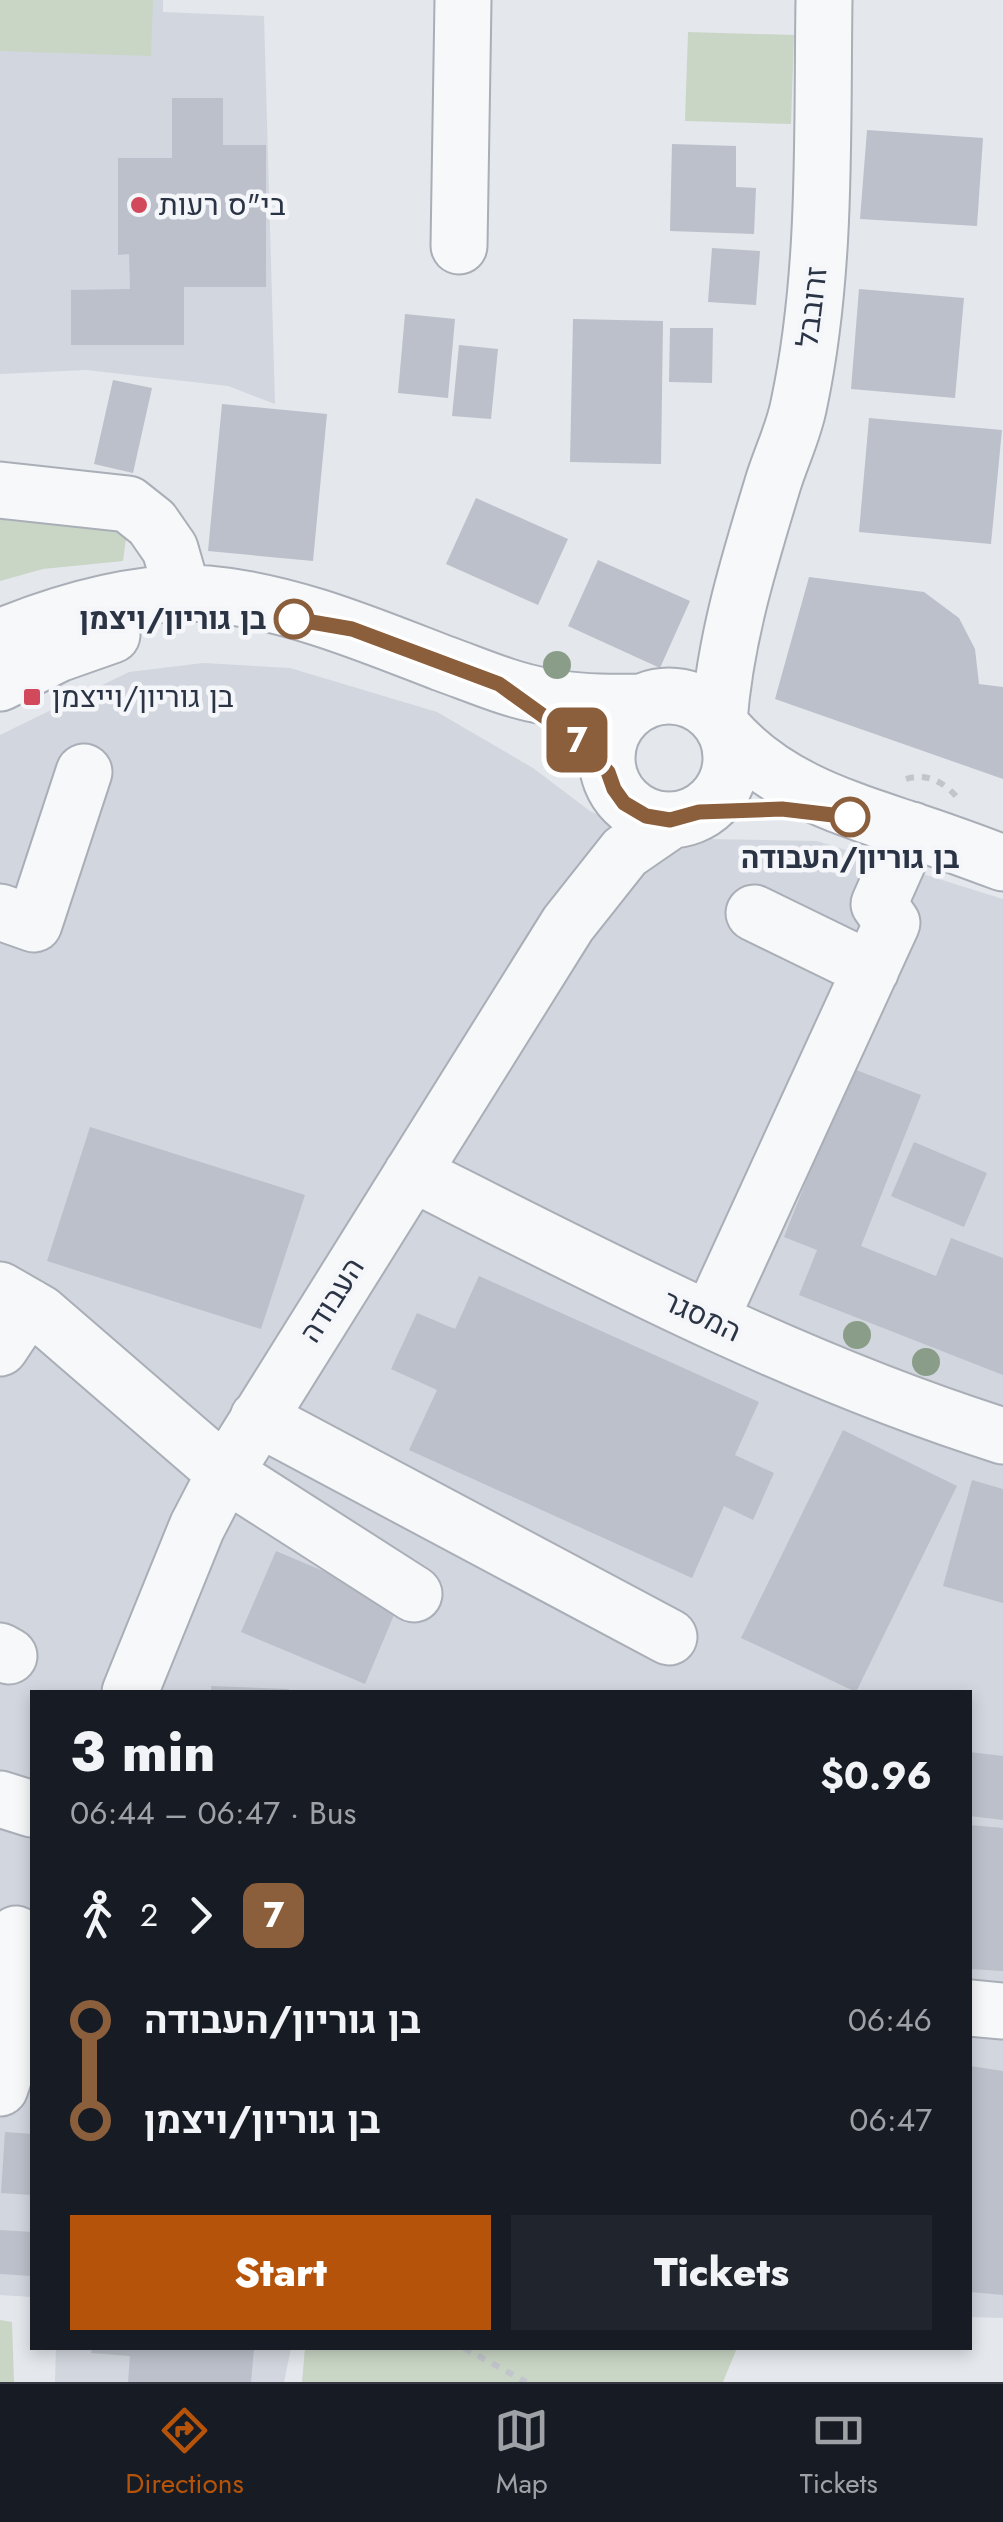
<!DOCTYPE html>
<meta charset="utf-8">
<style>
:root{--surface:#171b24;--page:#20242c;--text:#f1f3f6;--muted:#9ea1a6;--line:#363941;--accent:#b45309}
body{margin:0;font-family:Jost,Heebo,sans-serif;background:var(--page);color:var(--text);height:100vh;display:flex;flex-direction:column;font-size:38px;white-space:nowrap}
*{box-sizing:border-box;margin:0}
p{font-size:32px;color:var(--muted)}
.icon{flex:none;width:55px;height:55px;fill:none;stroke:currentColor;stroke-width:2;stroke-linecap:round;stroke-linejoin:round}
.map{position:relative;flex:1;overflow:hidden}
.drawer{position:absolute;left:30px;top:1690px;width:942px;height:660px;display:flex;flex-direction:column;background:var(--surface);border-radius:0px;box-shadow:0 5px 15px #0003}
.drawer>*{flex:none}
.badge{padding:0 20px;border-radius:15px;font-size:35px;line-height:65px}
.map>.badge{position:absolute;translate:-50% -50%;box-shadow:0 0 0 5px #fff}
.legs{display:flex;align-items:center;gap:15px;height:110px;padding:0 40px;font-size:32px}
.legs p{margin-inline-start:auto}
.summary{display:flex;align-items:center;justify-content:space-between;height:170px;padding:0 40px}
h1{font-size:55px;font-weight:800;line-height:75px}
.button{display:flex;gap:20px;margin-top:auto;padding:20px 40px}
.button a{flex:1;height:115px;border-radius:0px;background:var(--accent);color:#fff;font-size:40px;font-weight:800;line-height:115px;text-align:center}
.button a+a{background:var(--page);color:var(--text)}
ul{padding:0 40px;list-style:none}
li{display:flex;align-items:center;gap:35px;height:100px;font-size:38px}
li i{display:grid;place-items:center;width:15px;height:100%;margin:0 12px;background:currentColor}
li i::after{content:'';width:25px;height:25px;margin:-12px;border:8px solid;border-radius:50%;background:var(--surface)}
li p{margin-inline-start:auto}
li:first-child i{background:linear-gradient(#0000 50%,currentColor 0)}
li:last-child i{background:linear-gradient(currentColor 50%,#0000 0)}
.tabs{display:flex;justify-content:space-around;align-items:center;height:140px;border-top:2px solid var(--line);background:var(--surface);font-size:28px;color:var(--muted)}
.tabs a{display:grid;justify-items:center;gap:5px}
.tabs .current{color:var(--accent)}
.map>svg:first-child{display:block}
</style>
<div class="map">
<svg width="1003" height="2382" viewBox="0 0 1003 2382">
<rect width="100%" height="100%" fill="#e4e7ec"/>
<!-- built -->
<path fill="#d2d6de" d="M0,0H163V12L264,16L275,404L228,386L86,370L0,374Z
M203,663L290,668L437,712L533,768L590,811L648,838L817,841L1003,899V2318L970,2317V1692H32V2297L0,2295V735L129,672Z
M56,2348H291L284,2382H55Z"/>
<!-- green -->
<path fill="#c9d6c5" d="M0,0H153L151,56L0,51Z
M688,32L794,35L791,124L685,121Z
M0,517L127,531L123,561L43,569L0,581Z
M0,2320L12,2322L14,2382H0Z
M305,2348H737L723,2382H302Z"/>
<!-- building -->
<path fill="#bbc0ca" d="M172,98H223V145H266V287H184V345H71V290L130,289L129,254L118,255V158H172Z
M867,130L983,138L977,226L860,219Z
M672,144L736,146V187L756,188L754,234L670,231Z
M712,248L760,251L756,305L708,302Z
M859,289L964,298L955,398L851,389Z
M405,314L455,319L448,398L398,393Z
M573,319L663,321L661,464L570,462Z
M670,328H713L712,383L669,382Z
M459,345L498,349L491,419L452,416Z
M113,380L152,388L133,473L94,464Z
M222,404L327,414L313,561L208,551Z
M869,418L1002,430L991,544L859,532Z
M476,498L568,539L538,605L446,564Z
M598,560L690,601L660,668L568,626Z
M809,577L924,592L959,618L975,649L979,684L1003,687V779L775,699Z
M851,1068L921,1095L861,1246L936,1276L951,1238L1003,1258V1375L799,1295L817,1250L784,1237Z
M90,1127L305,1195L261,1329L47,1261Z
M914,1142L987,1173L964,1227L891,1196Z
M479,1276L759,1402L735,1455L774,1473L753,1520L724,1506L692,1578L409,1450L437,1390L391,1369L417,1313L455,1329Z
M843,1430L957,1486L856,1692L741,1638Z
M972,1480L1003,1489V1603L943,1586Z
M276,1551L399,1603L365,1684L241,1632Z
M211,1686L289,1689V1692H211Z
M970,1752L1003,1756V1820L970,1816Z
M970,1825L1003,1828V1971L970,1969Z
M970,2066L1003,2071V2295L970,2292Z
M5,2132L32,2134V2195L1,2193Z
M0,2230L32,2232V2276L0,2274Z
M92,2348H254L251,2382H128L130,2356L91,2353Z"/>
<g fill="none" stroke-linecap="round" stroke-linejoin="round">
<!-- minor casing -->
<g stroke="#a9aeb7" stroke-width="59">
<path id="minor" d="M459,246L463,0
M0,490L128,504L152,523L170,549L183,594
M0,637C64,611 138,589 208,594C289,601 367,634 442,663C476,675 509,690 544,696C577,703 610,703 643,702
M0,683L58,654L112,635
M607 758a62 62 0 1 1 124 0a62 62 0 1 1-124 0Z
M719,721C725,639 749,562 773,483C781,457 794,431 799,404C827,272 822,134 824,0
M725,730C774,786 839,806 907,829C939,839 971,851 1003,863
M0,912L34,924L84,772
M754,913L871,970
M412,1173C604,1270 797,1371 1003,1436
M0,1290L40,1313L225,1473L414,1594
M710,1320L892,923L879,904L912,830
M0,1348L28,1306
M258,1418L669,1637
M0,1651L9,1656
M130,1692L197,1527L225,1473L568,924L625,852L670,821
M0,1799L32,1809
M970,2008L1003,2011
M0,2088L6,2070L16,1934"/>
</g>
<!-- path -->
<path stroke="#c2c5cb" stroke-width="6" stroke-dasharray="8 8" stroke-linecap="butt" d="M906,779C926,773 942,781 956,796
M464,2348L526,2382"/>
<!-- minor -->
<use href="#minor" stroke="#f7f8fa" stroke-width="55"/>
</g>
<!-- trees -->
<g fill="#899d89">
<circle cx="557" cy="665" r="14"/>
<circle cx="857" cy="1335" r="14"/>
<circle cx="926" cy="1362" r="14"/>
</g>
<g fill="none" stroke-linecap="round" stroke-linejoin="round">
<!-- line-1 casing -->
<g stroke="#fff" stroke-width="22">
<path id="line-1" d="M294,619L352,629L499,684L581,743L608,772L614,789L624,803L646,816L670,820L699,812L782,809L850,817"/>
</g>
<!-- line-1 -->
<use href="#line-1" stroke="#8b5e3c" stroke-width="15"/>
</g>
<!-- markers -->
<g fill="#d1495b" stroke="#f4f6f9" stroke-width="4">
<circle cx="139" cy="205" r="10"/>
<rect x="22" y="687" width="20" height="20" rx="5"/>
</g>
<g fill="#fff" stroke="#8b5e3c" stroke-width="5">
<circle cx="294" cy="619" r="18"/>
<circle cx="850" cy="817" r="18"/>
</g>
<g text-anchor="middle" stroke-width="9" stroke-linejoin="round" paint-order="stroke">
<!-- poi labels -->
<g font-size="30" fill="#2b3445" stroke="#f4f6f9" text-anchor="start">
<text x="159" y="215">בי"ס רעות</text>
<text x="52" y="707">בן גוריון/וייצמן</text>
</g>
<!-- street labels -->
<g font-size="30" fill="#2b3445" stroke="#f4f6f9">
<text transform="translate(812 307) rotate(-83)" y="10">זרובבל</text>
<text transform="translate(332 1300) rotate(-58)" y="10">העבודה</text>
<text transform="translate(702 1316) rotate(25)" y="10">המסגר</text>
</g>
<!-- stop labels -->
<g font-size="30" font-weight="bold" fill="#2b3445" stroke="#f4f6f9" text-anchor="end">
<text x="266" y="629">בן גוריון/ויצמן</text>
<text x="850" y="868" text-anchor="middle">בן גוריון/העבודה</text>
</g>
</g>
</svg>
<b class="badge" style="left:577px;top:740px;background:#8b5e3c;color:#fff">7</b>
<section class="drawer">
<div class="summary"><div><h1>3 min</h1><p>06:44 – 06:47 · Bus</p></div><b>$0.96</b></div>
<div class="legs"><svg class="icon" aria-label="walk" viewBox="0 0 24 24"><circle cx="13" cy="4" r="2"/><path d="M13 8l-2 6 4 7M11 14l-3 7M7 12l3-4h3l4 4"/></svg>2<svg class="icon" aria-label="forward" viewBox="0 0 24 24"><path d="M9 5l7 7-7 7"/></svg><b class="badge" style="background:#8b5e3c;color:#fff">7</b></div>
<ul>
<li><i style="color:#8b5e3c"></i><b>בן גוריון/העבודה</b><p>06:46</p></li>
<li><i style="color:#8b5e3c"></i><b>בן גוריון/ויצמן</b><p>06:47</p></li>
</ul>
<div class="button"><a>Start</a><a>Tickets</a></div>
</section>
</div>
<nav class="tabs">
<a class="current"><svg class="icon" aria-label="directions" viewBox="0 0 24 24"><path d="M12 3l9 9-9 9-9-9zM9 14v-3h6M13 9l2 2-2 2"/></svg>Directions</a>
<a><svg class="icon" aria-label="map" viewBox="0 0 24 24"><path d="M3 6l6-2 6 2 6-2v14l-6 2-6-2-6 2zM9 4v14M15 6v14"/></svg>Map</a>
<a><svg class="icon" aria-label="tickets" viewBox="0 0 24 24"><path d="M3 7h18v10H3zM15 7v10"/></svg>Tickets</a>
</nav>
